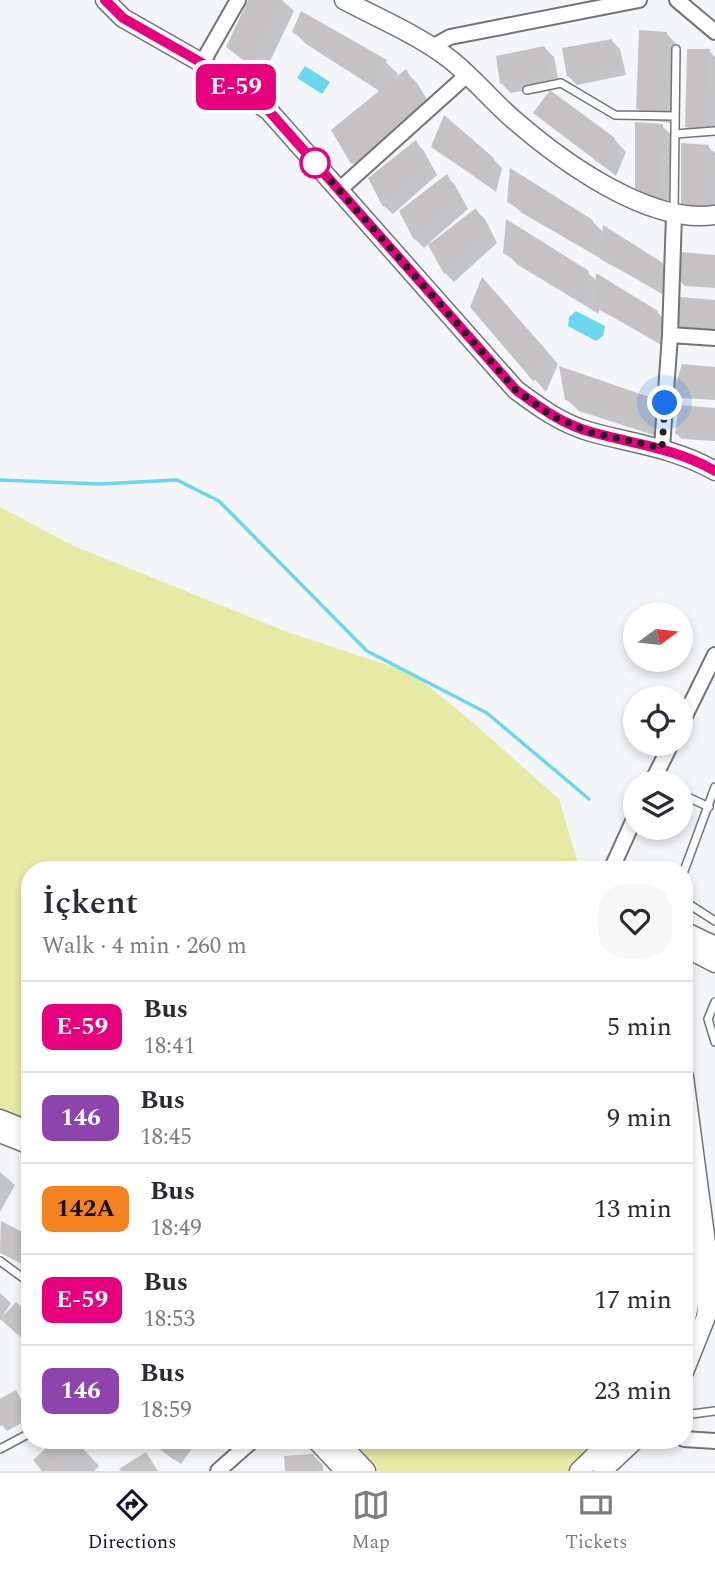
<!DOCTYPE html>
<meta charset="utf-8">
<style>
:root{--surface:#fff;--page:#f7f7f7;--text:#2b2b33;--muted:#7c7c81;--line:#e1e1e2;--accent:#111827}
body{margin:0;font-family:Spectral,serif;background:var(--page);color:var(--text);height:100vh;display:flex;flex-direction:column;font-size:26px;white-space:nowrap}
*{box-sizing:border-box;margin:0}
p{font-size:23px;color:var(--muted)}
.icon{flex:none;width:38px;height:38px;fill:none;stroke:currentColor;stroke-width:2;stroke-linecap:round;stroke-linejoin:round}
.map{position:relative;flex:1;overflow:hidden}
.panel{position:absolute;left:21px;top:861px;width:672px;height:588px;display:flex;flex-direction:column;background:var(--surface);border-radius:28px;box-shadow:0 4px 10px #0003}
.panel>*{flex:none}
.badge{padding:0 14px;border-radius:10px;font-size:24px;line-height:46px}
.needle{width:46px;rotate:75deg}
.controls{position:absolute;left:623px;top:602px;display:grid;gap:14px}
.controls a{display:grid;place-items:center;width:70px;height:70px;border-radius:50%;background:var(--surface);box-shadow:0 4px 10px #0003;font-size:35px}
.you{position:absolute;width:35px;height:35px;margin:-18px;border:5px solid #fff;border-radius:50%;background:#1a73e8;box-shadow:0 0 0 10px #1a73e833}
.map>.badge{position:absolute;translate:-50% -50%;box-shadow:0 0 0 4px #fff}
.round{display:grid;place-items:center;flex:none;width:74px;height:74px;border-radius:28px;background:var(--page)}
.headline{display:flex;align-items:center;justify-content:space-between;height:119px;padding:0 21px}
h1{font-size:33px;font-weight:600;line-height:52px}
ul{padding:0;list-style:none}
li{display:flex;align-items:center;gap:21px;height:91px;padding:0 21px;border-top:2px solid var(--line)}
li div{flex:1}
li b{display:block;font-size:26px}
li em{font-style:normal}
li .badge{min-width:77px;font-weight:700;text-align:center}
.dock{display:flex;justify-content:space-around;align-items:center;height:98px;border-top:2px solid var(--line);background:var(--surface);font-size:19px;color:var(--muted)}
.dock a{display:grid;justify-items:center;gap:4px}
.dock .selected{color:var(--accent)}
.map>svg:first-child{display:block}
</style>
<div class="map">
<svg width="715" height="1471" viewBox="0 0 715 1471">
<rect width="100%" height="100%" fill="#f3f5f8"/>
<!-- green -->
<path fill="#e5eaa4" d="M0,507L74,546L287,632L412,673L463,714L559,799L580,870H30V1145L0,1135Z
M343,1440H644L641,1449L600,1471H375Z"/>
<!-- water -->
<path fill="#6cd6ee" d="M305,66L330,82L322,94L297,78Z
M576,311L605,326L603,336L596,341L568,326L569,317Z"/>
<!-- shadow -->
<path fill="#0003" d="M249,0H282L294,11L263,76L228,47Z
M294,32L386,62L398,74L393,81L405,71L417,83L436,114L364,175L352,163L381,92L306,44Z
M666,33L678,46L676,124L650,120L638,108Z
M611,40L620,49L626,75L577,85L568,76Z
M545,48L554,57L559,83L511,93L502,84Z
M709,51L715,57V136H696L687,127Z
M535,112L614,139L626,152L616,176Z
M662,126L671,135L669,200L646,198L637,188Z
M416,143L424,151L437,175L393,214L384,206Z
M433,146L493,159L502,168L496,192Z
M708,147L715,153V213H692L683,204Z
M447,176L455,185L468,209L430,242L432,245L476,210L485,219L497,243L454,282L445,273L429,243L424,248L415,239L401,212Z
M509,201L592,221L604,233L662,264L672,274L669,298L522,213Z
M505,252L588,273L598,282L657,312L666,321L663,346L599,309V314L518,265Z
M715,256V288L685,286L679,280Z
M494,291L558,364L546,392L472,307Z
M715,302V334L683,332L677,326Z
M715,369V400L681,398L675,392Z
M566,399H651L664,412L669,440L579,411Z
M715,410V441L682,439L676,433Z
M0,1172L15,1185L0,1212Z
M2,1224L30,1238V1268L0,1253Z
M0,1293L11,1303L2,1317H30V1344L2,1317L0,1320Z
M16,1392L30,1418L7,1431L0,1423V1401Z
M75,1440L99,1466L94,1471H45Z
M163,1440H196L197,1442L181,1464L164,1452Z
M314,1456L323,1465V1471H286Z"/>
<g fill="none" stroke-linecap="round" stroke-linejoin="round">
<!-- stream -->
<path stroke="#6cd6ee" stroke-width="3.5" d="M0,480L100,484L177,480L219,501L367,651L487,713L589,799"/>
</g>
<!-- building -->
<path fill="#c5c2c3" d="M248,0H281L251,66L226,47Z
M301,11L387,60L372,83L292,32Z
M639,30L667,32L665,113L636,109Z
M612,39L618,66L567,77L562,48Z
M545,46L551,74L500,84L496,56Z
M687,49H710L708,128L685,127Z
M406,69L425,102L351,164L331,130Z
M550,90L615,138L603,166L533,113Z
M444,115L494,158L487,185L431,147Z
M635,122L663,124L661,192L635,189Z
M416,140L429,166L383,207L368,178Z
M681,143L709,145L708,205H681Z
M510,168L593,220L591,252L507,202Z
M447,174L460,199L414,240L399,211Z
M476,208L489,233L444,274L428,245Z
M506,219L589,271L587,304L503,253Z
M603,225L663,263L660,291L600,259Z
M681,252L715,255V284L677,281Z
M596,273L658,311L654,339L594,307Z
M482,277L546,350L534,382L470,307Z
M680,297L715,300V329L675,327Z
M682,364L715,367V396L673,393Z
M559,366L652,398L658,430L565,400Z
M679,405L715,408V437L675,434Z
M1,1221L30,1236L28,1265L0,1250Z
M16,1302L30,1315V1333L24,1340L0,1319Z
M26,1351L30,1352V1383H25Z
M16,1390L27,1411L0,1426V1399Z
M55,1440H77L83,1447L57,1471H42L33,1460Z
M161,1440H189L174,1460L156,1446Z
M146,1452L158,1471H121L119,1469Z
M314,1454L315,1471H285L284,1456Z"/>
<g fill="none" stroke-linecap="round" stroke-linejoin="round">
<!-- service casing -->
<g stroke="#727476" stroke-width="10">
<path id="service" d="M527,90L561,83L615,115L675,116
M675,134L715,131
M674,210L676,49
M681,794L709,807
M684,871L715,787
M684,901L715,921
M715,1002L708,1019L715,1042
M0,1261L30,1283
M684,1415L715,1411
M0,1449L30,1433"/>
</g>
<!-- minor casing -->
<g stroke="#727476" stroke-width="18">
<path id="minor" d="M677,0L715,32
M432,47L450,37L639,0
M202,63L238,0
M339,190L467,75
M670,335L715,338
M662,448L670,335L674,215
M681,724L715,655
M652,782L671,744
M611,870L635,817
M684,1439L715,1441
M218,1471L253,1440"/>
</g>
<!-- tertiary casing -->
<g stroke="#727476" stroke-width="21">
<path id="tertiary" d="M105,0L123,18L202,63L269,111L516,390C539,407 562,424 591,432C634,444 675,448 715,471
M344,0C378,18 416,34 447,57C471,75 490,99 513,119C561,161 649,225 715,215
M684,931L715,946
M684,947L715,963
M684,1077L710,1273L706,1317L684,1372
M0,1119L30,1131
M0,1133L30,1145
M684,1178L695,1274L684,1329
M316,1440L345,1471
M337,1440L366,1471
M579,1471L611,1440
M602,1471L635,1440"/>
</g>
<!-- service -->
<use href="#service" stroke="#fff" stroke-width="7"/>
<!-- minor -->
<use href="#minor" stroke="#fff" stroke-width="14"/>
<!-- tertiary -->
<use href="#tertiary" stroke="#fff" stroke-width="18"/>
</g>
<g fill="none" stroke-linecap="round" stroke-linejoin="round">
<!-- line casing -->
<g stroke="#fff" stroke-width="16">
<path id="line" d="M105,0L123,18L202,63L269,111L516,390C539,407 562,424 591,432C634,444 675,448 715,471"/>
</g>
<!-- line -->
<use href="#line" stroke="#e6007e" stroke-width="10"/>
<!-- walk -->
<path stroke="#222223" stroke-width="7" stroke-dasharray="0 12.6" d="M315,163L516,390L552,416L589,432L662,448L665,403"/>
</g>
<!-- markers -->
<circle fill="#fff" stroke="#e6007e" stroke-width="3.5" cx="315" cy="163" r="14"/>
</svg>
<div class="controls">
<a><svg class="needle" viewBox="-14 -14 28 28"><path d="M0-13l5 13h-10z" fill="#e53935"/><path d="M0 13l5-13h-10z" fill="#7c7c81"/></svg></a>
<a><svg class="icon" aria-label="locate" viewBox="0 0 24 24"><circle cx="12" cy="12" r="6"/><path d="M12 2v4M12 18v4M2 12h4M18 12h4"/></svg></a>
<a><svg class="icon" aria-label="layers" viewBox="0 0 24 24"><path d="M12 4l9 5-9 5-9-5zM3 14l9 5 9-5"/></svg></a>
</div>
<div class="you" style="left:665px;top:403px"></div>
<b class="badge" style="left:236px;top:87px;background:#e6007e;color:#fff">E-59</b>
<section class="panel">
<div class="headline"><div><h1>İçkent</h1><p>Walk · 4 min · 260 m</p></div><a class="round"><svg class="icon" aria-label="heart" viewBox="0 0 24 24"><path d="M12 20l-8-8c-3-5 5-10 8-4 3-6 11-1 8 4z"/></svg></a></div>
<ul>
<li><span class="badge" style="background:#e6007e;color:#fff">E-59</span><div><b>Bus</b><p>18:41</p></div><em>5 min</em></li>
<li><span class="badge" style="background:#8e44ad;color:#fff">146</span><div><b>Bus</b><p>18:45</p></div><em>9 min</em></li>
<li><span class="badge" style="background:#f58220;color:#111">142A</span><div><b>Bus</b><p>18:49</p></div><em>13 min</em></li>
<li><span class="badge" style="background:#e6007e;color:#fff">E-59</span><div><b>Bus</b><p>18:53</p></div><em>17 min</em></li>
<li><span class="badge" style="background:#8e44ad;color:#fff">146</span><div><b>Bus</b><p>18:59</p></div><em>23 min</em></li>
</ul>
</section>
</div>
<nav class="dock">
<a class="selected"><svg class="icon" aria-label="directions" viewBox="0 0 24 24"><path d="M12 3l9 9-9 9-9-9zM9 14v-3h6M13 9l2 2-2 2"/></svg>Directions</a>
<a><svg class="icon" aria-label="map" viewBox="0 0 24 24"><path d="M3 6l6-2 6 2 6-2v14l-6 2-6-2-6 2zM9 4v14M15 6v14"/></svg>Map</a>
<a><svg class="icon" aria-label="tickets" viewBox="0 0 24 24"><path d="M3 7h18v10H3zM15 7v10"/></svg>Tickets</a>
</nav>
